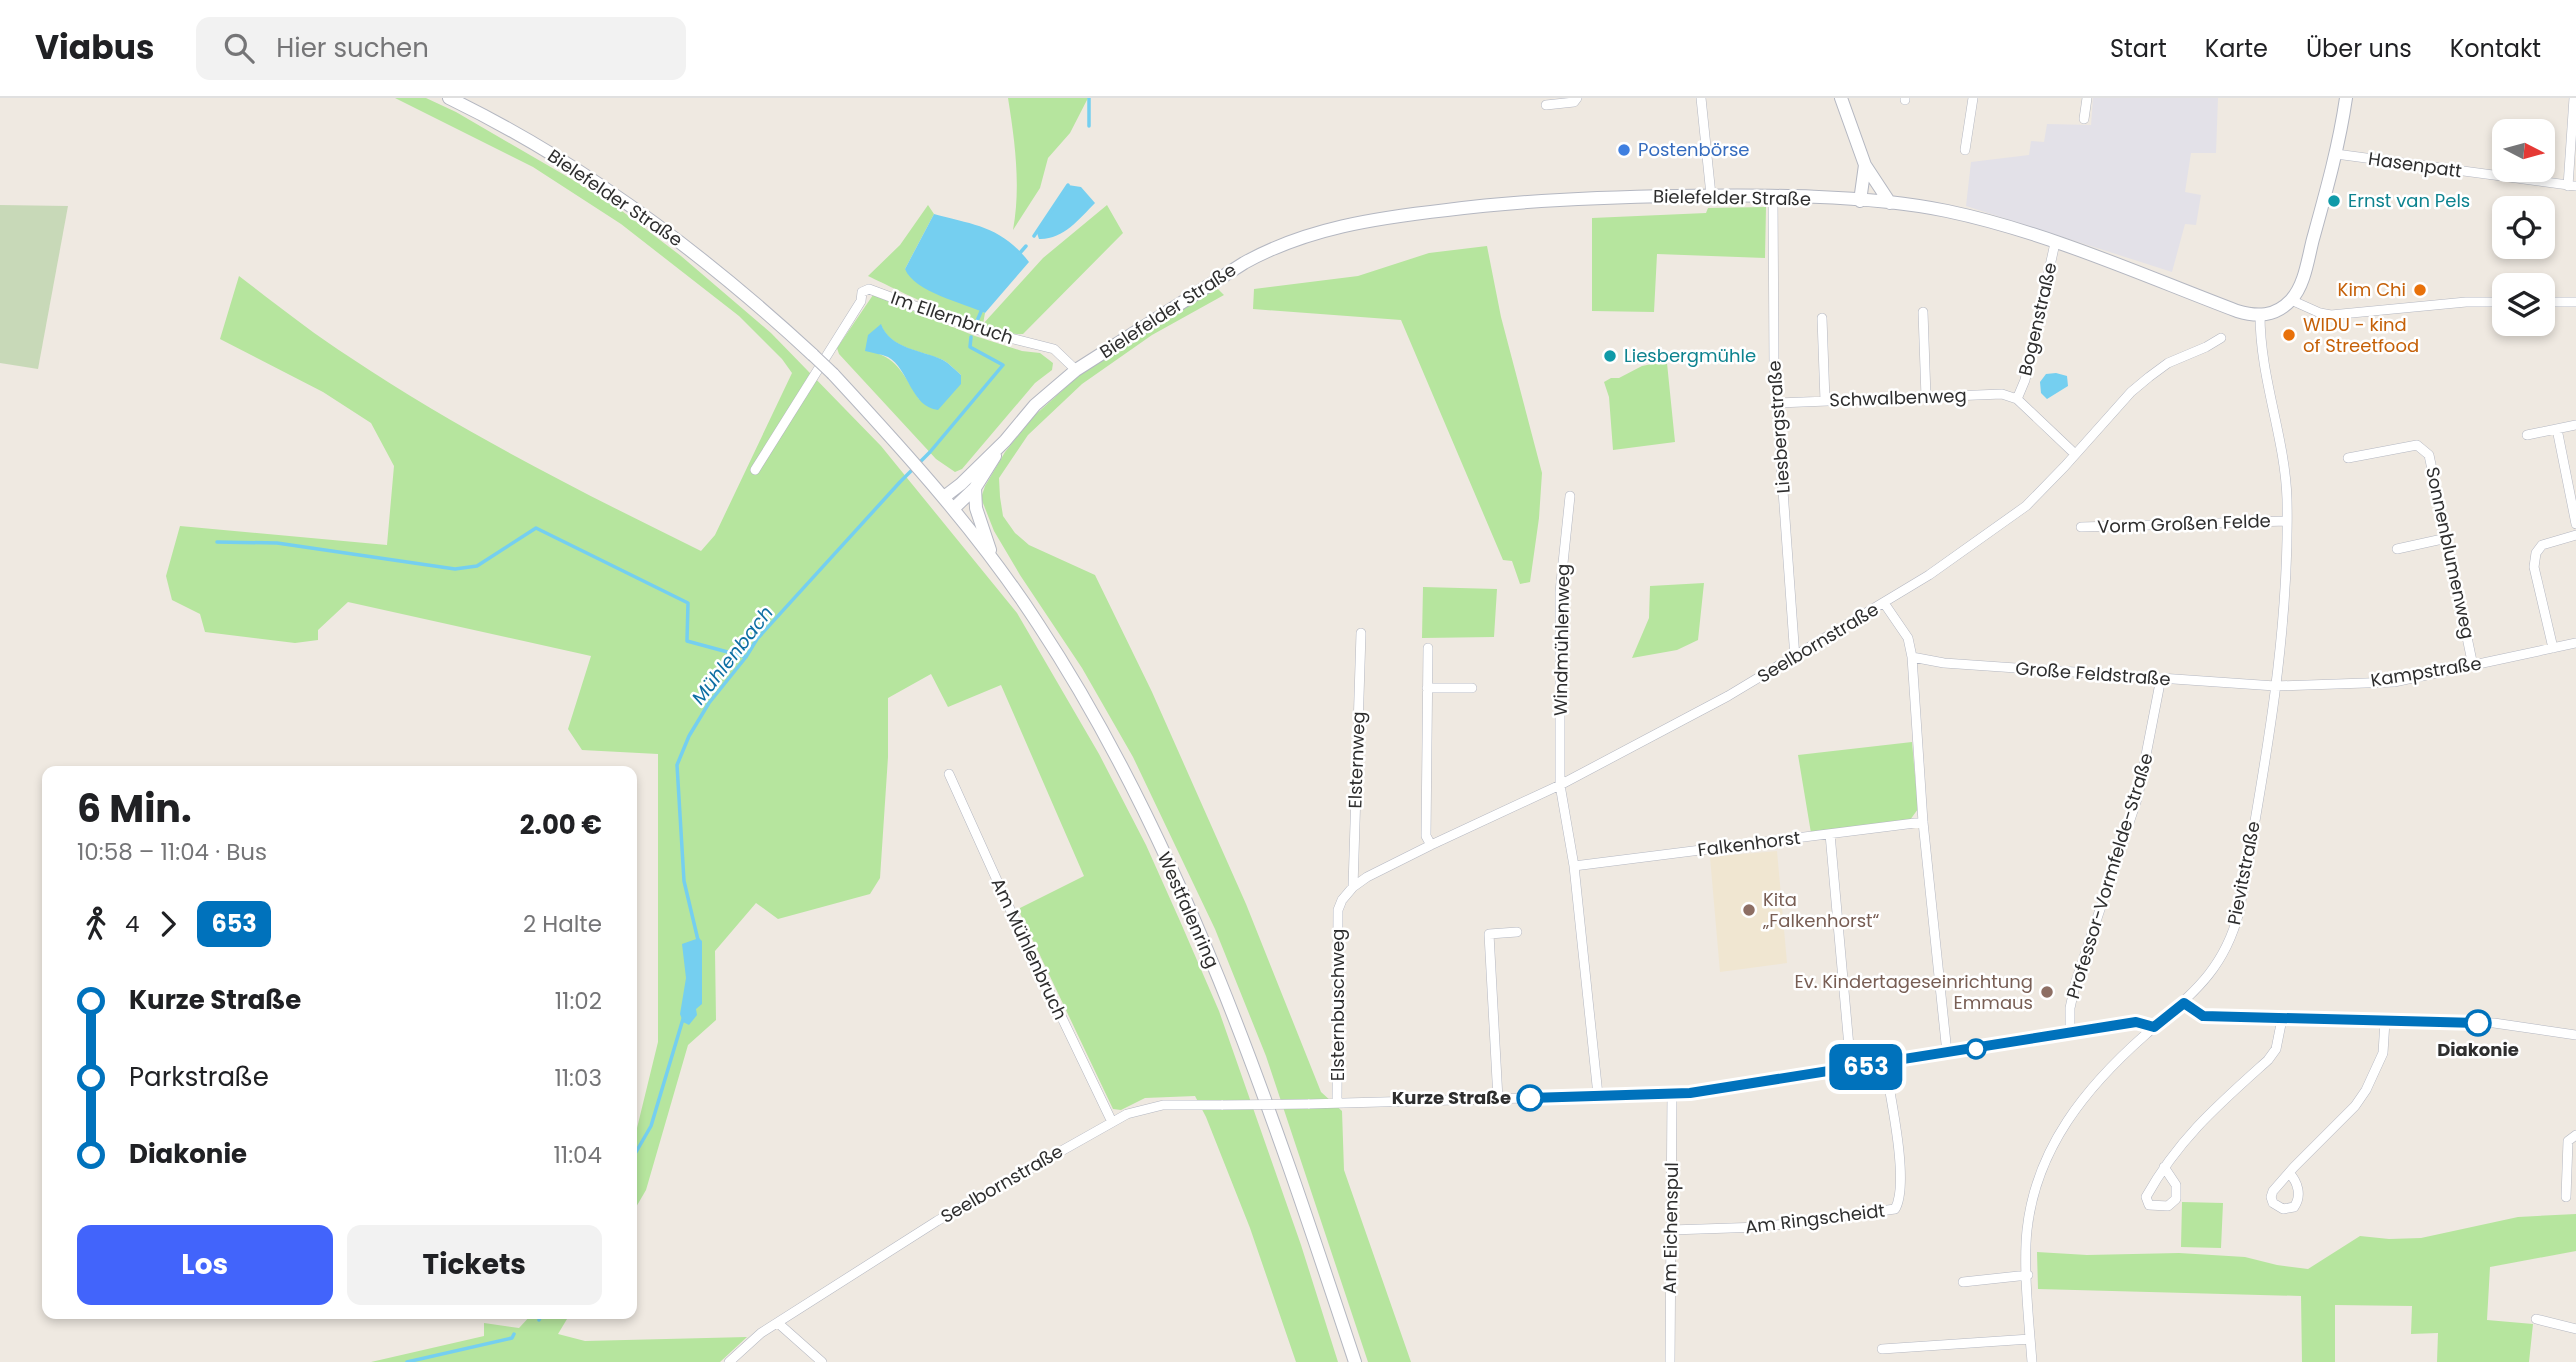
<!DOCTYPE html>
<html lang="de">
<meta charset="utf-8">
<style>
:root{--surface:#fff;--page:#f2f2f2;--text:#202124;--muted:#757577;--line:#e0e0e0;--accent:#4264fb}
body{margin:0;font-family:Poppins,sans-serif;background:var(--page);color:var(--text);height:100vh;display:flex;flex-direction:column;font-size:26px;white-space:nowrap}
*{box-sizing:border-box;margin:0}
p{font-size:23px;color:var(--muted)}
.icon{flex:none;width:38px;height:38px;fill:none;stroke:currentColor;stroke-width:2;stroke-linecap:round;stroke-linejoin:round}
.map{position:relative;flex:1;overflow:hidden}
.panel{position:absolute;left:42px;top:668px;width:595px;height:553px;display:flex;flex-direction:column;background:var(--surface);border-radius:14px;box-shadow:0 4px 10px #0003}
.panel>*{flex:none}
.badge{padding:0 14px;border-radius:10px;font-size:24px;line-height:46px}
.needle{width:46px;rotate:96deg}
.controls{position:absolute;left:2492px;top:21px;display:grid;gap:14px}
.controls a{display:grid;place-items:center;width:63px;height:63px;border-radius:14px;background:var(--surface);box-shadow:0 4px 10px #0003;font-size:35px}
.map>.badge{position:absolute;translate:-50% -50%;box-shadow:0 0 0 4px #fff}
.legs{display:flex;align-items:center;gap:10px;height:77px;padding:0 35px;font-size:23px}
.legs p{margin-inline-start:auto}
.overview{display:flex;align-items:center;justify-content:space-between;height:119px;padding:0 35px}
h1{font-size:38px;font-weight:700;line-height:52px}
.button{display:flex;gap:14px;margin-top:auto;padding:14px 35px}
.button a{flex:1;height:80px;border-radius:14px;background:var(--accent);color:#fff;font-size:28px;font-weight:700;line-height:80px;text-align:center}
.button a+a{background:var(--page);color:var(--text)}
ul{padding:0 35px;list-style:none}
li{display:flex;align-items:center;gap:24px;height:77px;font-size:26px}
li i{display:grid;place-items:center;width:10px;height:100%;margin:0 9px;background:currentColor}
li i::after{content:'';width:18px;height:18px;margin:-9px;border:5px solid;border-radius:50%;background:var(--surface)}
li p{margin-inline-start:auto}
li:first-child i{background:linear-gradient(#0000 50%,currentColor 0)}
li:last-child i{background:linear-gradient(currentColor 50%,#0000 0)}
header{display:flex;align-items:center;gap:42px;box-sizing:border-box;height:98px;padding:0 35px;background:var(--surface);border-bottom:2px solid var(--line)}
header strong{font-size:33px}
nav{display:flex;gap:38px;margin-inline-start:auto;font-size:24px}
.search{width:490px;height:63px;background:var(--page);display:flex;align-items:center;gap:18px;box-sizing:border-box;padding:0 24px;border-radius:14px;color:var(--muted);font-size:26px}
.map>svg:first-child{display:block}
</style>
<header>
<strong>Viabus</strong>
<div class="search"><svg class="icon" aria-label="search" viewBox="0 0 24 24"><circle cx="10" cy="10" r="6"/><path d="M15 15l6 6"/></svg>Hier suchen</div>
<nav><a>Start</a><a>Karte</a><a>Über uns</a><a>Kontakt</a></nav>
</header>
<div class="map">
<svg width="2576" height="1264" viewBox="0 0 2576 1264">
<rect width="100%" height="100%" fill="#efe9e1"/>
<!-- industrial -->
<path fill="#e3e1e8" d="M2093,0H2218L2216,55H2191L2185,94L2201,97L2196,127L2185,126L2172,174L1966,108L1971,64L2029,57L2031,43L2044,44L2047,26L2091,27Z"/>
<!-- education -->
<path fill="#f0e6d1" d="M1777,753L1787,865L1720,874L1710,759Z"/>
<!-- green -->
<path fill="#b6e59e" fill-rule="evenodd" d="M395,0H426L456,14L573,82L622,113L681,158L771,235L881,348L1017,515L1099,656L1146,747L1180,823L1219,913L1301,1147L1338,1264H1296L1250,1130L1206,1019L1195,998L1145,1000L1121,1012L1113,1011L1018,811L1084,778L1001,587L948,609L931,576L888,600V659L880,780L870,796L778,821L756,805L715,853L716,922L688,947L646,1092L632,1116V1038L637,1030L658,944V656L582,652L568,631L591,558L348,504L318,532V542L295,545L205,534L200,516L172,502L166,478L180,428L387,447L394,368L371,325L323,294L220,241L239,178C276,206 312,235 351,260C462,334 581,394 701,453L715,437L792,275L782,261L739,218L621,126L533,69Z
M1008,0H1088L1070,35L1048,60L1040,90L1013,132C1021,88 1015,44 1008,0Z
M928,107L934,116L905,171L985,215L983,226L1043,160L1107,107L1123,135L1023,236C990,239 902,194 868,178L900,147Z
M1766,109L1765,160L1657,156L1654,214L1592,213V120L1706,115L1708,110Z
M1487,148L1501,219L1542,375L1539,420L1530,484L1520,486L1512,463L1503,462L1401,222L1253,211L1254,191L1358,178L1429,155Z
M1217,190L1224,197L1152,237L1082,286L1028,337L999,380L1000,399L1003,418L1015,435L1029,447L1095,477L1152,594L1246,806L1321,994L1342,1013L1344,1072L1411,1264H1368L1266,958L1215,831L1133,659L1082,570L1020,477L994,433L981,400L985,388L1005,354L1034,318L1085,272Z
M873,197L975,238L1022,253L1040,255L1053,265L1052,272L1035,285L962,371L955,374L936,361L839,256L837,250ZM881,227C890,251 923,253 943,262C950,266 955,272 961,277L919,301C908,284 899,263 879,256Z
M1662,264L1667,265L1675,344L1613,352L1609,299L1604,284L1611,280H1619L1642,268Z
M1704,485L1698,542L1677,552L1632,560L1649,520L1650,488Z
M1423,489L1497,491L1494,539L1422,540Z
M1912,644L1918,711L1910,722L1811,735L1798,657Z
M2182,1104L2223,1105L2221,1150L2181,1149Z
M2576,1116V1153L2490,1169L2487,1222L2533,1226L2529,1264H2437L2438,1235L2411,1236L2412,1208L2335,1207V1264H2302L2301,1198L2038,1191L2037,1154L2087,1157L2179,1155L2245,1159L2277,1167L2308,1171L2360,1138L2389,1141L2421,1140L2518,1119Z
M532,1216H570L558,1236L585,1243L747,1239L720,1264H371L484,1238V1225L519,1230Z"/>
<!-- cemetery -->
<path fill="#c8d9b8" d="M0,107L68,108L38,271L0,265Z"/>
<!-- water -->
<path fill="#75cff0" d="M1068,87L1081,89L1095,105C1079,121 1063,142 1039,141L1037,135Z
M934,116C974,127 1001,128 1029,164L985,215C964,205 914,194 905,171Z
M881,226C890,251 922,252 943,262C950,266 955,272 961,277V286L938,312C911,309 909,271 888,259C881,256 872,255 865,253L868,237Z
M2056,275L2067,278L2068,288L2047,301L2041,295L2040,284L2046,276Z
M699,840L702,843V906L696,911L697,917L689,927L683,924L680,916L686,880L682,846Z"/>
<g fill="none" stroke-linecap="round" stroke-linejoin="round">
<!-- stream -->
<path stroke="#75cff0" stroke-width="3.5" d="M1089,28V0
M1034,138L1068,87
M1019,156L1026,148
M977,223L983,209
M217,444L277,445L455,471L477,468L536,430L688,505L687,543L746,559
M698,842L684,783L677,667L689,638L709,605L746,559L757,541L900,384L930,354L1003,267L970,249L971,239
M632,1061L651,1028L683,921
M539,1222L542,1216
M407,1264L512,1240L514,1236"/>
<!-- minor casing -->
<g stroke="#b4b7c1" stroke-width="10">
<path id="minor" d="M1701,0L1711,97
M1905,2V0
M1546,7L1574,4L1577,0
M2084,21L2087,0
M1965,52L1973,0
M2336,56L2576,88
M2568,88L2574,0
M1773,98L1774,267L1795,560
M2055,145L2025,282L2017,301L2075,356
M2291,202L2320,215L2331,217L2466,204H2504
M2543,204H2576
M1923,214L1926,299
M1822,220L1825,303
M1778,305L2002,296L2017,301
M2557,331L2576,426
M2527,337L2576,327
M2348,360L2417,347L2429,357L2473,568
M755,372L861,203L862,194L869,191L982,233L1054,251L1076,272
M1570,398L1560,494V687L1574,768L1598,997
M2081,429L2287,423
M2397,451L2447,440
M1884,505L1908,540L1912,559L1923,724L1947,955
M1428,550L1426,738L1431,747
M2553,550L2534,469L2536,455L2542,447L2576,437
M1912,559L1944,565L2275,588L2394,584L2576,545
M1427,590H1472
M949,676L1014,820L1112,1024
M1830,736L1851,971
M1574,768L1923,724
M1353,789L1361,535
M2184,905L2203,918L2494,925L2576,937
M2070,935V910L2076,883L2138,698L2161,580
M1498,1001L1489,836L1517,834
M1337,1004L1338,812L1342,802L1353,789L1367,779L1431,747L1560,687L1728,598L1929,477L2026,408L2065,368L2131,294L2149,279L2168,265L2206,249L2221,240
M1308,1006L1672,996L1851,971L2136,924L2154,929
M2164,1069L2176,1087V1101L2168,1108L2149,1107L2146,1099C2179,1040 2219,1006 2268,962L2276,951L2282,921
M2289,1075C2298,1084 2302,1098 2294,1109L2283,1111L2273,1105L2271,1099L2273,1093L2294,1069L2355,1008L2366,992L2383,955L2385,923
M2566,1099L2568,1043L2576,1037
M1671,1132L1761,1129L1895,1111C1910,1086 1890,997 1885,966
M1963,1184L2028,1177
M2536,1221L2576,1231
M778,1225L822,1264
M1882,1251L2030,1241
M729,1264L761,1235L937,1123L1127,1016L1163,1007H1223
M1670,1264L1672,996
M2032,1264C2029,1225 2023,1170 2027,1132C2036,1050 2086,989 2145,937C2190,897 2223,875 2239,814C2263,679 2290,538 2287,401C2285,339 2260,280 2260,217"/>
</g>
<!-- secondary casing -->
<g stroke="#b4b7c1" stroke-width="14">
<path id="secondary" d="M449,0C583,65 704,156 813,257
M1841,0L1865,67L1890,105
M1860,103L1865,67
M833,276C907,356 979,435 1038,526C1184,747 1272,1014 1355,1264
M975,390L976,410L990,452
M944,399L961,386L1005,343L1035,307L1076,272L1244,165C1307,130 1376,120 1447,112C1524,102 1601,99 1679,98C1763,97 1865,96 1947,113C2047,134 2142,177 2237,213C2257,219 2275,219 2291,202C2305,187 2308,160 2313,141C2326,94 2339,48 2346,0
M953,411L975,390L995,358"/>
</g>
<!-- minor -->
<use href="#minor" stroke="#fff" stroke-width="9"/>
<!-- secondary -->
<use href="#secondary" stroke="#fff" stroke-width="12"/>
<!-- minor-bridge casing -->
<g stroke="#b4b7c1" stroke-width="10" stroke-linecap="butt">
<path id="minor-bridge" d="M1223,1007L1308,1006"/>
</g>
<!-- secondary-bridge casing -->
<g stroke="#b4b7c1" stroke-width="14" stroke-linecap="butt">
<path id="secondary-bridge" d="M813,257L833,276"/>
</g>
<!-- minor-bridge -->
<use href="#minor-bridge" stroke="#fff" stroke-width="9"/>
<!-- secondary-bridge -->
<use href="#secondary-bridge" stroke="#fff" stroke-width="12"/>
</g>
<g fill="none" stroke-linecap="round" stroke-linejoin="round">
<!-- line-1 casing -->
<g stroke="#fff" stroke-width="16">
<path id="line-1" d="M1530,1000L1690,995L2136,924L2154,929L2184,905L2203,918L2478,925"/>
</g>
<!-- line-1 -->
<use href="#line-1" stroke="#0072bc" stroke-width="10"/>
</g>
<!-- markers -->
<circle fill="#3f7fe0" stroke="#fff" stroke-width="2.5" cx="1624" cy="52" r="7"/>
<g fill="#0f9aa8" stroke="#fff" stroke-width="2.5">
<circle cx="2334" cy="103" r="7"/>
<circle cx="1610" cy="258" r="7"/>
</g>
<g fill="#e8710a" stroke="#fff" stroke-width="2.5">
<circle cx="2420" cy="192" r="7"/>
<circle cx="2289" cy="237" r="7"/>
</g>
<g fill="#8d6e63" stroke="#fff" stroke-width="2.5">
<circle cx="1749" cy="812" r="7"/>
<circle cx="2047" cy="894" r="7"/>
</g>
<g fill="#fff" stroke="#0072bc" stroke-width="3.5">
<circle cx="2478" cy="925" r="12"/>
<circle cx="1976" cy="951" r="9"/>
<circle cx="1530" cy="1000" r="12"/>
</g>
<g text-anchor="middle" stroke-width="5" stroke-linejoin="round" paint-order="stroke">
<!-- shop labels -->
<g font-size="18" fill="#366cbe" stroke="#fff" text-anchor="start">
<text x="1638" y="58">Postenbörse</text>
</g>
<!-- street labels -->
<g font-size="18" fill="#2e2e2e" stroke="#fff">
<text transform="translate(2415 67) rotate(8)" y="6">Hasenpatt</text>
<text transform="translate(615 100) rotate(34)" y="6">Bielefelder Straße</text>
<text transform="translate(1732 100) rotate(1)" y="6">Bielefelder Straße</text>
<text transform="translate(1168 213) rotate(-33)" y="6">Bielefelder Straße</text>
<text transform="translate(952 220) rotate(19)" y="6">Im Ellernbruch</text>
<text transform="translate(2038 221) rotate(-77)" y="6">Bogenstraße</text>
<text transform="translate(1898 300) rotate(-2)" y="6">Schwalbenweg</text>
<text transform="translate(1779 329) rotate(-94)" y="6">Liesbergstraße</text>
<text transform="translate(2184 426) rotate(-2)" y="6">Vorm Großen Felde</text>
<text transform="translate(2450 455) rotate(78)" y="6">Sonnenblumenweg</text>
<text transform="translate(1562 542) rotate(-89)" y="6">Windmühlenweg</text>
<text transform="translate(1818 545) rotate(-31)" y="6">Seelbornstraße</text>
<text transform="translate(2426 574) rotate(-9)" y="6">Kampstraße</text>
<text transform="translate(2093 576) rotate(4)" y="6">Große Feldstraße</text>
<text transform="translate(1357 662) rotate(-88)" y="6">Elsternweg</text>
<text transform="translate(1749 746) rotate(-7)" y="6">Falkenhorst</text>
<text transform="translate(2244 775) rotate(-79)" y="6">Pievitstraße</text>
<text transform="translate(2110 778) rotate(-73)" y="6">Professor-Vormfelde-Straße</text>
<text transform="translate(1188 812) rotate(66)" y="6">Westfalenring</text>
<text transform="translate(1029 851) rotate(65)" y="6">Am Mühlenbruch</text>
<text transform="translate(1338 907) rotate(-90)" y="6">Elsternbuschweg</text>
<text transform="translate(1002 1086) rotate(-30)" y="6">Seelbornstraße</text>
<text transform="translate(1815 1121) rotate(-7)" y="6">Am Ringscheidt</text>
<text transform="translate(1671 1130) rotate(-89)" y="6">Am Eichenspul</text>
</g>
<!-- culture labels -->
<g font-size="18" fill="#0d838f" stroke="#fff" text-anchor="start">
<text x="2348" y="109">Ernst van Pels</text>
<text x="1624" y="264">Liesbergmühle</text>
</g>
<!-- food labels -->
<g font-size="18" fill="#c56008" stroke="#fff" text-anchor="end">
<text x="2406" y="198">Kim Chi</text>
<text x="2303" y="233" text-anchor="start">WIDU - kind<tspan x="2303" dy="21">of Streetfood</tspan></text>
</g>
<!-- education labels -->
<g font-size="18" fill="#785e54" stroke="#fff" text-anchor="start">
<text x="1763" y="808">Kita<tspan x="1763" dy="21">„Falkenhorst“</tspan></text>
<text x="2033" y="890" text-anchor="end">Ev. Kindertageseinrichtung<tspan x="2033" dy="21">Emmaus</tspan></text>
</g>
<!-- stop labels -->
<g font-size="18" font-weight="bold" fill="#2e2e2e" stroke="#fff">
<text x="2478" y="958">Diakonie</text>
<text x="1511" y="1006" text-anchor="end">Kurze Straße</text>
</g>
<!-- water labels -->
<g font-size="19" font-style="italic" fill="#0d6fa3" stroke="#fff">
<text transform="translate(732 557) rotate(-52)" y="7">Mühlenbach</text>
</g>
</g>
</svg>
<div class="controls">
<a><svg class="needle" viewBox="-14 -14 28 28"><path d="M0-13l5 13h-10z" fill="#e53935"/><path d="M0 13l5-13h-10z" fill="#757577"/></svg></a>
<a><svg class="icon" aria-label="locate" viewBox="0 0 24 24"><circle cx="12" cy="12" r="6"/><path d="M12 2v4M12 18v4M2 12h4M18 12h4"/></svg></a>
<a><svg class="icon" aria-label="layers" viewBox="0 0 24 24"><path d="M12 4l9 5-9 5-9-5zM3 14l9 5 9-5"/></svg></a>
</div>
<b class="badge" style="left:1866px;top:969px;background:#0072bc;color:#fff">653</b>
<section class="panel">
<div class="overview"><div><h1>6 Min.</h1><p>10:58 – 11:04 · Bus</p></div><b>2.00 €</b></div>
<div class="legs"><svg class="icon" aria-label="walk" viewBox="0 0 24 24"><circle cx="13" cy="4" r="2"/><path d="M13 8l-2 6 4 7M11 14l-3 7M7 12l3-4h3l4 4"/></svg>4<svg class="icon" aria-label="forward" viewBox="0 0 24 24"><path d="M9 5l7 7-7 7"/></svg><b class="badge" style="background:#0072bc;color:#fff">653</b><p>2 Halte</p></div>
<ul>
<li><i style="color:#0072bc"></i><b>Kurze Straße</b><p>11:02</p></li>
<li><i style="color:#0072bc"></i><span>Parkstraße</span><p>11:03</p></li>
<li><i style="color:#0072bc"></i><b>Diakonie</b><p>11:04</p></li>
</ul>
<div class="button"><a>Los</a><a>Tickets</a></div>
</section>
</div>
